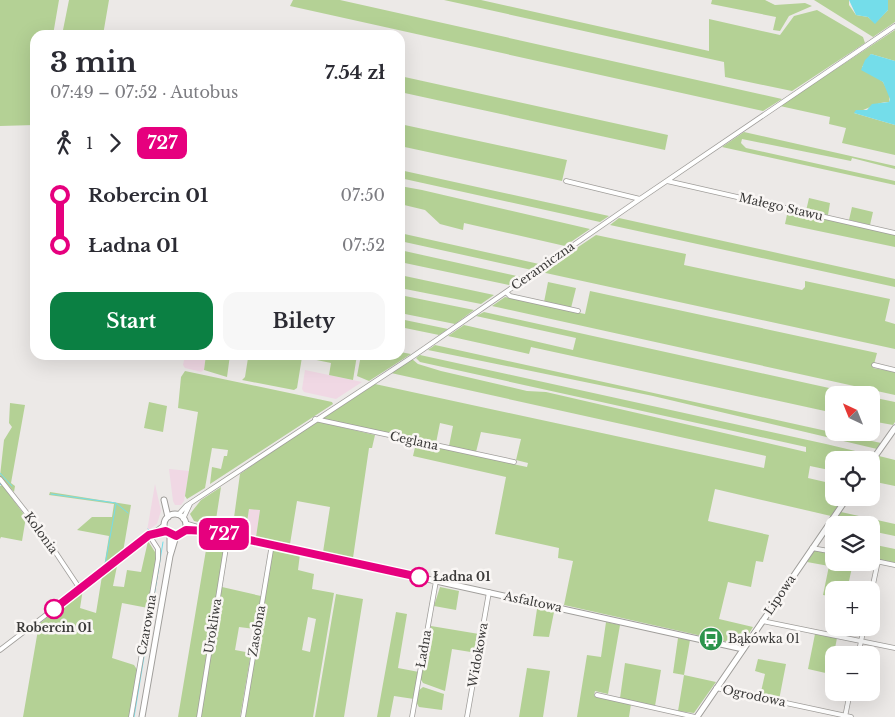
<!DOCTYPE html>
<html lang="pl">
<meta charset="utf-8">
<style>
:root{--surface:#fff;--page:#f7f7f7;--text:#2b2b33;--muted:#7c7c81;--accent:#0b8043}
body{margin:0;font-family:"Libre Baskerville",serif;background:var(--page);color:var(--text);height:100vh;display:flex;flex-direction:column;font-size:19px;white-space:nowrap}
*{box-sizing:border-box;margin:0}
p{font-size:16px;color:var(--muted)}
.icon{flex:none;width:28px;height:28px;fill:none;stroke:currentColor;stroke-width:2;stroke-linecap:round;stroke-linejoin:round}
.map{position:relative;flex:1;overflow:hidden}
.panel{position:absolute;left:30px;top:30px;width:375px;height:330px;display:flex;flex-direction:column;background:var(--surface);border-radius:15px;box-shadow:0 5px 20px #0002}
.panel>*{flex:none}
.badge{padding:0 10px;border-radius:8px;font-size:18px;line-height:32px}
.needle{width:32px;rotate:317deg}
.tools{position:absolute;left:825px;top:386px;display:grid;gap:10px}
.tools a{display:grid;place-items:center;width:55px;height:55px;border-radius:10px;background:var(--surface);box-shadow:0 5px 20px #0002;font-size:25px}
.map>.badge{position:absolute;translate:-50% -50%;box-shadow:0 0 0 2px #fff}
.legs{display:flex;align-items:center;gap:8px;height:55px;padding:0 20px;font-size:16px}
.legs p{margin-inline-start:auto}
.headline{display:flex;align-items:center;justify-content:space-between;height:85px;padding:0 20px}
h1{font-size:28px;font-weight:700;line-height:38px}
.action{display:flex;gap:10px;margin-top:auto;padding:10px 20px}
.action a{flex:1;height:58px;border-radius:15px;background:var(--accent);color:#fff;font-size:20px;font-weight:700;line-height:58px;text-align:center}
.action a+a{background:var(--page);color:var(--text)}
ul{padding:0 20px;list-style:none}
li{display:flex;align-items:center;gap:18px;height:50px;font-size:19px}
li i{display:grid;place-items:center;width:8px;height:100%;margin:0 6px;background:currentColor}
li i::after{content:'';width:12px;height:12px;margin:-6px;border:4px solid;border-radius:50%;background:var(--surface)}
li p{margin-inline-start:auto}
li:first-child i{background:linear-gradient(#0000 50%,currentColor 0)}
li:last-child i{background:linear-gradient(currentColor 50%,#0000 0)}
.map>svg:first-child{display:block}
</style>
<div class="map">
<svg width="895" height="717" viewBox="0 0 895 717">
<rect width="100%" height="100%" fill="#ece9e7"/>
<!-- industrial -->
<path fill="#f0d8e4" d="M185,355H206L204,370L201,372L185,368L183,365Z
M305,370L362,382L336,399L304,392L302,389Z
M169,469L189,471L184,501L181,505H175L173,501Z
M155,484L161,511L157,524L147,531Z
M249,508L260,510L256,537L245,535Z"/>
<!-- green -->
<path fill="#b4d195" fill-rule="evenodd" d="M0,0H59L53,35H35V125L0,126Z
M69,0H109L103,35H62Z
M293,0H340L782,99L763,111L290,6Z
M444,0H481L709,51V19L780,35L794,16L817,10L863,37L865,43L792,91L725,77L724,62Z
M712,0H765L775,5L805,3L812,6L789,16L780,31L773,30L776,17L711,4Z
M814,0H849V5L856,15L868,17L875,23L888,10V0H895V22L873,37Z
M895,30V61L871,54L862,67L883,82L890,95L889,102C876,102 867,110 854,113L895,125V155L842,143L846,128L829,124L830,117L780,106Z
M400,76L668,135L665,150L400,92Z
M400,124L567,160L562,181L400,146Z
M744,132L895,166V169L852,158L851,161L742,139L741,143L746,148L895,181V185L722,147Z
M400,170L609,216L600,222L400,178Z
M400,186L422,190L590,229L565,246L464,223L463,230L440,224L425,210L400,204Z
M809,198L830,203L828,215L806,211Z
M852,207L873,212L870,225L849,220Z
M788,210L895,234V247L785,224Z
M619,218L895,279V287L610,225Z
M400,233L539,264L532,270L400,241Z
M596,235L686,254L684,265L802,290L805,287V281L890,299L885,321L895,324V349L541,272Z
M400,250L521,277L509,285L400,262Z
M400,275L494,295L481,304L400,288Z
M548,282L576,288L571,308L544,302Z
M590,291L877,353L873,368L895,372V395L492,306L505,297L585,314Z
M400,295L474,310L455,324L400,313Z
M484,312L861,395H834V413L531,347L529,354L448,336L464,325L573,350L576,338L476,316Z
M400,319L448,329L439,335L400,327Z
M435,345L881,443L877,449L653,396L428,350Z
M400,352L411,354L369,381L357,376L361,355H400Z
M206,355H230L227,377L204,370Z
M232,355H357L353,380L329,375L331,363L302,357L297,388L294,390L242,380L245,377L248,358Z
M420,355L826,444L872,455L869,460H834V471L810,466L808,478L834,484V498H843L831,516L715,489L708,521L769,535L763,562L756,561L751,587L728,582L719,619L753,627L742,645L564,605L573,561L558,558L559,548L495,534L506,477L413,456L416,443L527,467L528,463L516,460L521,439L481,432L476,452L449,446L453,426L440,423L436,443L322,419L375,384L764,468L766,456L391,373L412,359L418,364L441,371L527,391L546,392L806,452V447L420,362L416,358Z
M185,371L332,402L333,404L210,484L212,467L221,469L224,456H227L228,450L212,448L205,488L187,499L185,496L198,412L178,408L181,377Z
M871,397L895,402V422L893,425L871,421Z
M149,402L167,406L163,432L144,428Z
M10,403L25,405L11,483L15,486L14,492L0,476L4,440L12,427L9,423Z
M315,421L375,435L372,448H369L353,558L323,552L330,507L297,501L290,544L256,537L260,510L249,509L245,535L232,532L240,474Z
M879,456L895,460V486L871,481V469Z
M2,485L26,517L22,541L1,537L0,539V486Z
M221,487L215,526L194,521L190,514L201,500Z
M50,492L131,505L123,552L104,567L109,536L77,530L92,517H112L114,504L49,495Z
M841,512L895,524V536L871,531V525L834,524Z
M208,538L226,540L197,717H178Z
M148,541L155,552L156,559L148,608L122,603L112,658L134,665L138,671L130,717H23L39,624L83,589L80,608L96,613L102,576L117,566L113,586L124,587L127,570L141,572Z
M871,544L895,549V563L871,558Z
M273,549L300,554L298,570L314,574L312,589L334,593L313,717H245ZM308,617L316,619L310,652L302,650Z
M815,550L834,554V562L853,563L847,590H834V597L823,595L829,566L807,562Z
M222,587L261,596L255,629L239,627L235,650L251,653L240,717H200Z
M440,587L459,591L456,610L434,606Z
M336,594L363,599L344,717H315Z
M537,609L554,612L549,637L533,636Z
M396,612L407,614L398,668L419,672L414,699L394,696L390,717H377Z
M606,622L620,625L608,694L595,691L594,696L631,704L629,717H577L587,655L601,657Z
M431,626L479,634L477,653L452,649L445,691L423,683L420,678Z
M815,634L837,638L830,674L808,669Z
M678,638L690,640L684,675L716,682L694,713L678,711L684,675L673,673Z
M758,659L786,664L779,700L760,696L765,674L755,671Z
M625,663L661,670L655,706L620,698Z
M527,668L550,671L543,717H519Z
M423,687L444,694L442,710L419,707L416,702L418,691Z"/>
<!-- water -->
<path fill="#74ddea" d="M849,0H888V10L875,24L868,17L856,15Z
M871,54L895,61V125L854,113L856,110H867L872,104L889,102L890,99L883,82L861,70L865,60Z"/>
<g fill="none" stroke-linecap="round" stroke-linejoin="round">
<!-- stream -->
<path stroke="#74ddea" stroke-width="1" d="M0,473L12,486
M0,485L1,484
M51,494L116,503L128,513
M148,529L149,530
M105,565L116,504
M134,717L163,542"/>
<!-- street casing -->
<g stroke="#a09e9b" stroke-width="5.5">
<path id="street" d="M566,181L640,199
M667,181L895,233
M506,292L510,296L578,311
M874,365L895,370
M315,419L514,462
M0,479L44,535L80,589
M178,515L186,506L412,357L640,199L895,26
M183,519L190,504
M153,534L166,531
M812,548L834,552
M871,560L895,565
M871,594L878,561
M762,621L895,648
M0,650L164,525
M858,655L864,628
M716,688L851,717
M597,695L695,717
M131,717L158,559V549L149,535
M199,717L228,535
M243,717L272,544
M412,717L436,581
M467,717L489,592
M845,717L850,692"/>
</g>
<!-- secondary casing -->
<g stroke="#a09e9b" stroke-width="7">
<path id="secondary" d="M871,462L895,428
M164,500L168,517
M164 525a11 11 0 1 1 22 0a11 11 0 1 1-22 0Z
M186,524L206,530L743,649
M184,530L201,531
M170,534V550
M142,717L170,556L176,536
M697,717L847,498"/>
</g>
<!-- street -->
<use href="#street" stroke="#fff" stroke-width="4"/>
<!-- secondary -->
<use href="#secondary" stroke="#fff" stroke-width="5"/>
</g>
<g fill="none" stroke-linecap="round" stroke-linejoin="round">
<!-- line-1 casing -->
<g stroke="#fff" stroke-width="11">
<path id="line-1" d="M54,609L149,535L166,531L176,536L186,530L208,531L419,577"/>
</g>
<!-- line-1 -->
<use href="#line-1" stroke="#e6007e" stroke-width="8"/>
</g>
<!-- icons -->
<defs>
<g id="bus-disc" transform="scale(1.25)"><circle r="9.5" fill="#2b944b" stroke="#f9f6f4"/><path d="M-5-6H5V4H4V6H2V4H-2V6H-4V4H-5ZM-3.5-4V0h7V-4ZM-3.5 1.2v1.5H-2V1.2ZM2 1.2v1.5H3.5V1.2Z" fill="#fff"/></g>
</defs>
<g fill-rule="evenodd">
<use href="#bus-disc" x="711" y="639"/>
</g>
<!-- markers -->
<g fill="#fff" stroke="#e6007e" stroke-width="2.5">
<circle cx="419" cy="577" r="9"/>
<circle cx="54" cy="609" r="9"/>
</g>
<g text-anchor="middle" stroke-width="5" stroke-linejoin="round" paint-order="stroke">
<!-- street labels -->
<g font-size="12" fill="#3b3a39" stroke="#f9f6f4">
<text transform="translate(781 207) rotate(13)" y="4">Małego Stawu</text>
<text transform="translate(543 266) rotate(-35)" y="4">Ceramiczna</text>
<text transform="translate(414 441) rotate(12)" y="4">Ceglana</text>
<text transform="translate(41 533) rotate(54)" y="4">Kolonia</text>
<text transform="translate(780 595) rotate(-56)" y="4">Lipowa</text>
<text transform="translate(533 602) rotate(12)" y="4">Asfaltowa</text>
<text transform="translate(147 625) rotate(-80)" y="4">Czarowna</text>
<text transform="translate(213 626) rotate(-81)" y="4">Urokliwa</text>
<text transform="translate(257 631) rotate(-80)" y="4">Zasobna</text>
<text transform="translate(424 649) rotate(-80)" y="4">Ładna</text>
<text transform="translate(478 655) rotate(-80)" y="4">Widokowa</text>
<text transform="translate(754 696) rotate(12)" y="4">Ogrodowa</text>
</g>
<!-- stop labels -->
<g font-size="12" font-weight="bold" fill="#3b3a39" stroke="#f9f6f4" text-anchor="start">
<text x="433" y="581">Ładna 01</text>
<text x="54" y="632" text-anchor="middle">Robercin 01</text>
</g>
<!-- poi labels -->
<g font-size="12" fill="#3b3a39" stroke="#f9f6f4" text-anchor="start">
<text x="728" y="643">Bąkówka 01</text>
</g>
</g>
</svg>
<div class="tools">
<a><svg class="needle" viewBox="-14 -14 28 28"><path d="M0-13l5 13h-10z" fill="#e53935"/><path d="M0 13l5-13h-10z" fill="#7c7c81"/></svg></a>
<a><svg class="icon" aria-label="locate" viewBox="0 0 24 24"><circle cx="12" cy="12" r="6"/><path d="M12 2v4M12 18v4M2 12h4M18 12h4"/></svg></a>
<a><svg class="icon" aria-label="layers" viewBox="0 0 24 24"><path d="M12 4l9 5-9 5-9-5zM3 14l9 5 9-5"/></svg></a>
<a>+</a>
<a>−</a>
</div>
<b class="badge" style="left:224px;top:534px;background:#e6007e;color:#fff">727</b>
<section class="panel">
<div class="headline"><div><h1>3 min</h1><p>07:49 – 07:52 · Autobus</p></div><b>7.54 zł</b></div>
<div class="legs"><svg class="icon" aria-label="walk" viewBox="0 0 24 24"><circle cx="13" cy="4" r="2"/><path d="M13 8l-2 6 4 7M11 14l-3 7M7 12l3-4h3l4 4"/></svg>1<svg class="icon" aria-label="forward" viewBox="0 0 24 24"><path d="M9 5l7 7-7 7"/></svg><b class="badge" style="background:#e6007e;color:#fff">727</b></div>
<ul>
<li><i style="color:#e6007e"></i><b>Robercin 01</b><p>07:50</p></li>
<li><i style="color:#e6007e"></i><b>Ładna 01</b><p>07:52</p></li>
</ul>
<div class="action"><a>Start</a><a>Bilety</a></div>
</section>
</div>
